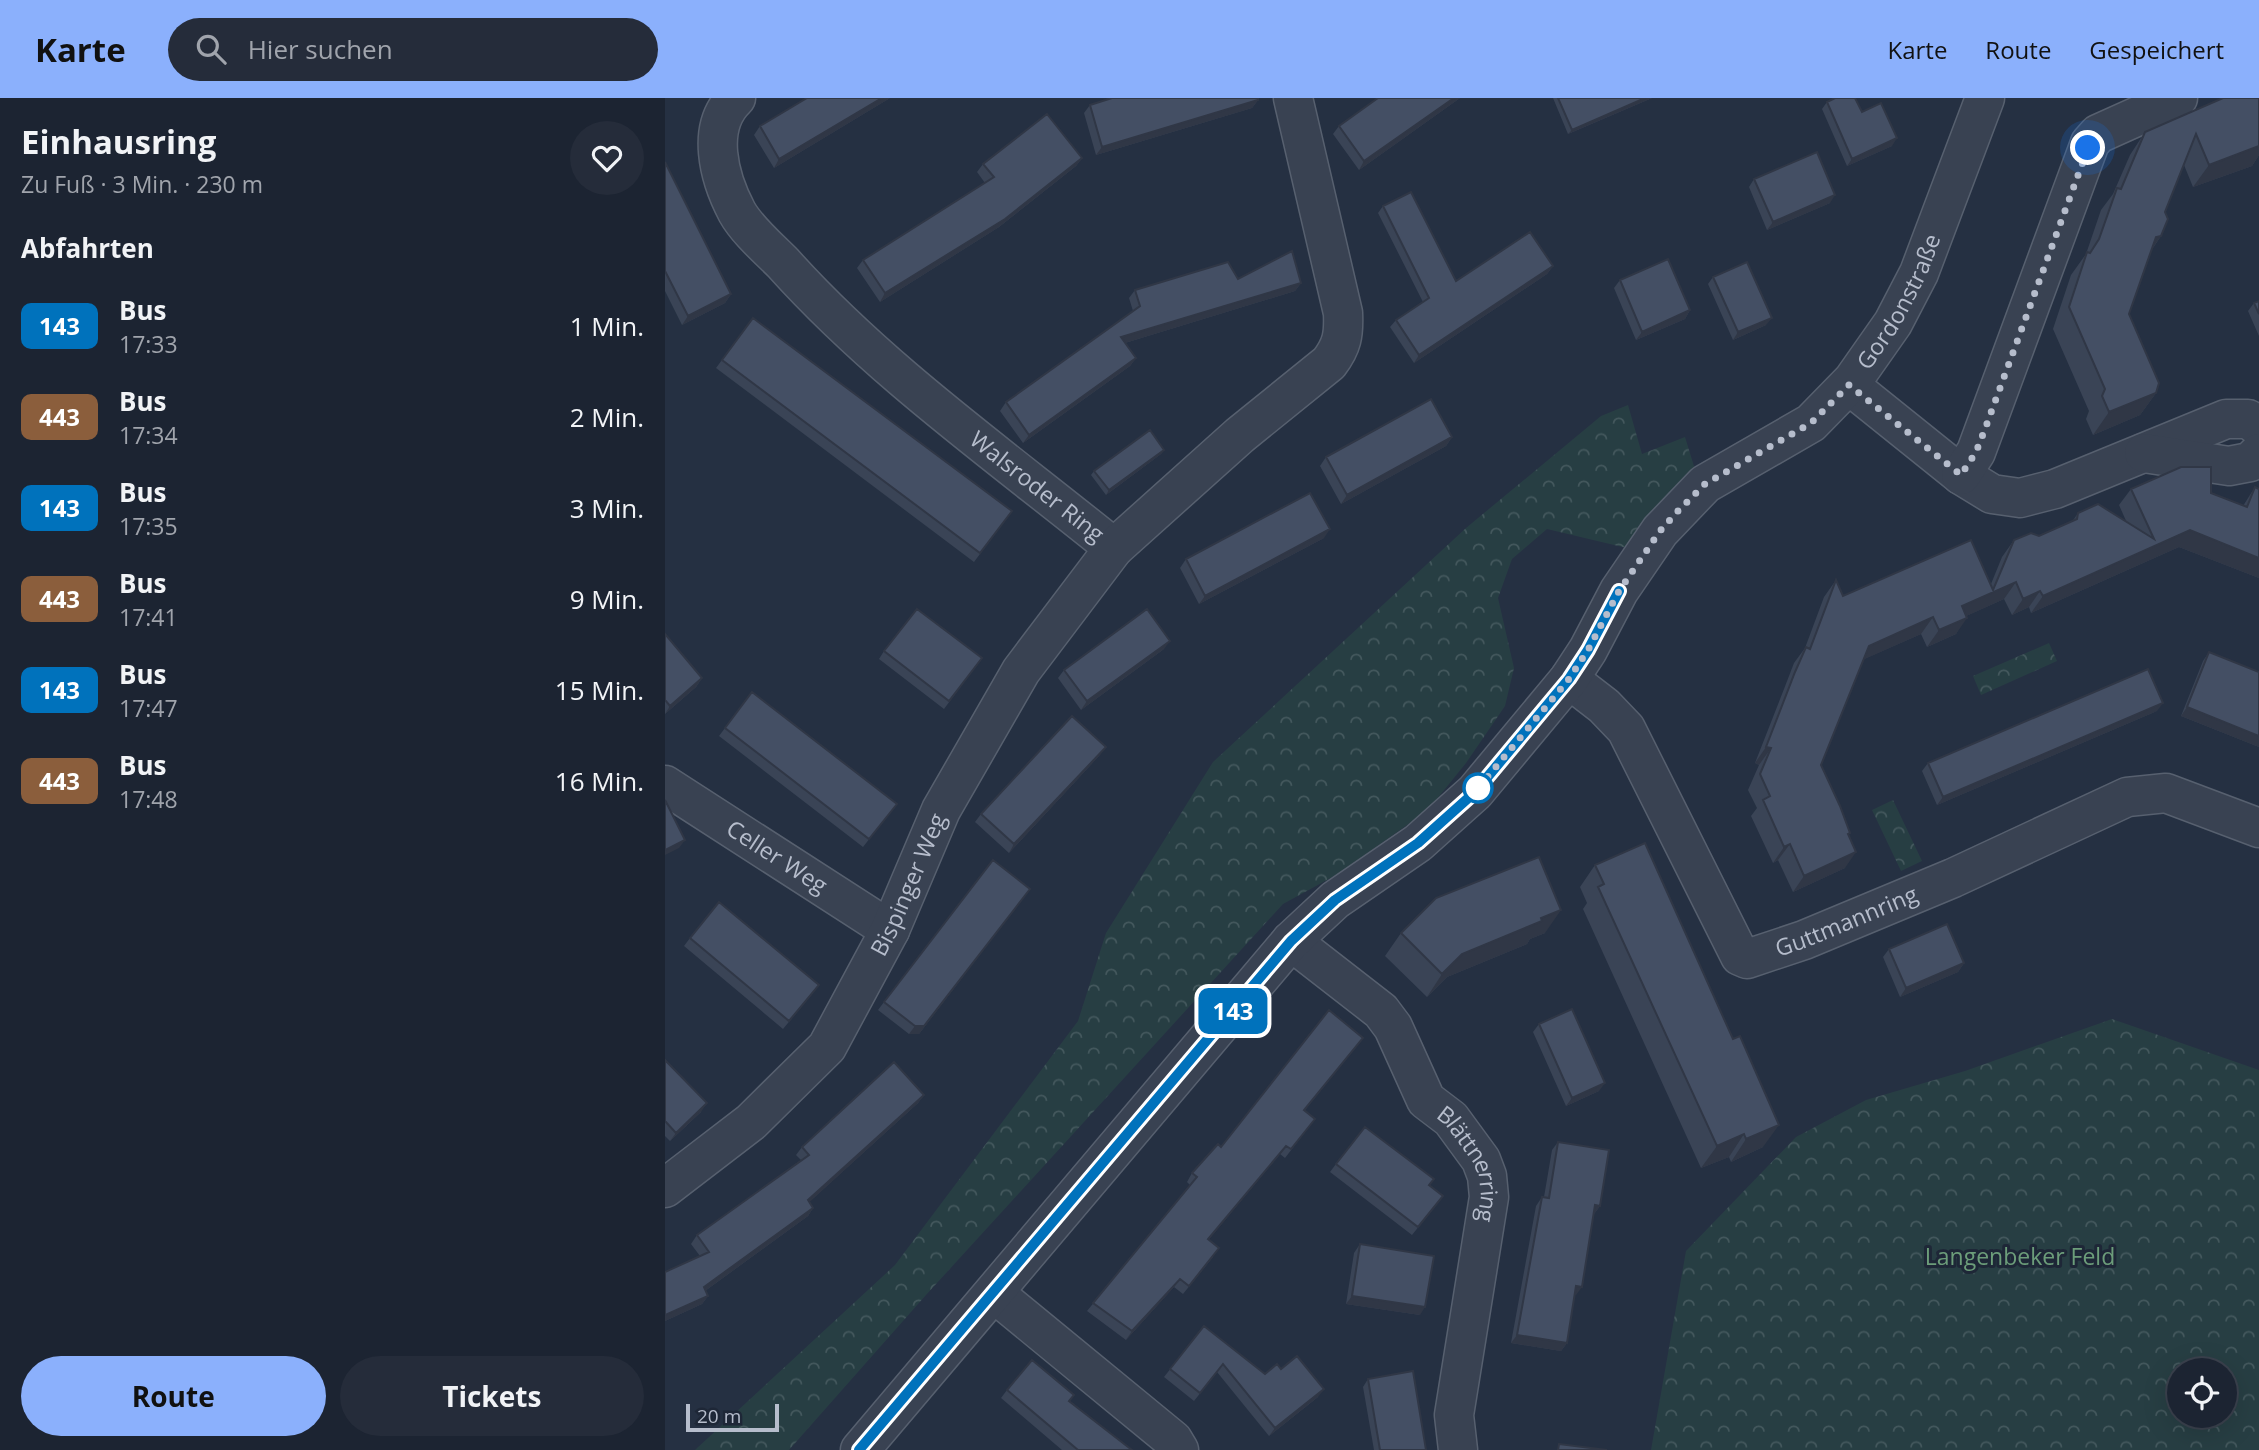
<!DOCTYPE html>
<html lang="de">
<meta charset="utf-8">
<style>
:root{--surface:#1c2432;--page:#252c3a;--text:#f1f3f6;--muted:#a0a4ac;--line:#3a414d;--accent:#8bb0fc}
body{margin:0;font-family:"Open Sans",sans-serif;background:var(--page);color:var(--text);height:100vh;display:flex;flex-direction:column;font-size:26px;white-space:nowrap}
*{box-sizing:border-box;margin:0}
p{font-size:23px;color:var(--muted)}
.icon{flex:none;width:38px;height:38px;fill:none;stroke:currentColor;stroke-width:2;stroke-linecap:round;stroke-linejoin:round}
.map{position:relative;flex:1;overflow:hidden}
.details{display:flex;flex-direction:column;background:var(--surface);width:665px}
.details>*{flex:none}
.badge{padding:0 14px;border-radius:10px;font-size:24px;line-height:46px}
.controls{position:absolute;left:1502px;top:1260px;display:grid;gap:14px}
.controls a{display:grid;place-items:center;width:70px;height:70px;border-radius:50%;background:var(--surface);box-shadow:0 7px 28px #0002,0 0 0 2px var(--line);font-size:35px}
.scale{position:absolute;left:21px;bottom:18px;width:93px;box-sizing:border-box;padding-left:7px;border:4px solid #b6bdcc;border-top:0;font-size:19px;line-height:24px;white-space:nowrap;color:#b6bdcc;-webkit-text-stroke:5px #1e2737;paint-order:stroke}
.you{position:absolute;width:35px;height:35px;margin:-18px;border:5px solid #fff;border-radius:50%;background:#1a73e8;box-shadow:0 0 0 10px #1a73e833}
.map>.badge{position:absolute;translate:-50% -50%;box-shadow:0 0 0 4px #fff}
h2{padding:0 21px;font-size:26px;line-height:63px}
.round{display:grid;place-items:center;flex:none;width:74px;height:74px;border-radius:37px;background:var(--page)}
.head{display:flex;align-items:center;justify-content:space-between;height:119px;padding:0 21px}
h1{font-size:33px;font-weight:700;line-height:52px}
.primary-button{display:flex;gap:14px;margin-top:auto;padding:14px 21px}
.primary-button a{flex:1;height:80px;border-radius:42px;background:var(--accent);color:#111;font-size:28px;font-weight:700;line-height:80px;text-align:center}
.primary-button a+a{background:var(--page);color:var(--text)}
ul{padding:0;list-style:none}
li{display:flex;align-items:center;gap:21px;height:91px;padding:0 21px}
li div{flex:1}
li b{display:block;font-size:26px}
li em{font-style:normal}
li .badge{min-width:77px;font-weight:700;text-align:center}
header{display:flex;align-items:center;gap:42px;box-sizing:border-box;height:98px;padding:0 35px;background:var(--accent);color:#111}
header strong{font-size:33px}
nav{display:flex;gap:38px;margin-inline-start:auto;font-size:24px}
.search{width:490px;height:63px;background:var(--page);display:flex;align-items:center;gap:18px;box-sizing:border-box;padding:0 24px;border-radius:38px;color:var(--muted);font-size:26px}
main{display:flex;flex:1;min-height:0}
.map>svg:first-child{display:block}
</style>
<header>
<strong>Karte</strong>
<div class="search"><svg class="icon" aria-label="search" viewBox="0 0 24 24"><circle cx="10" cy="10" r="6"/><path d="M15 15l6 6"/></svg>Hier suchen</div>
<nav><a>Karte</a><a>Route</a><a>Gespeichert</a></nav>
</header>
<main>
<section class="details">
<div class="head"><div><h1>Einhausring</h1><p>Zu Fuß · 3 Min. · 230 m</p></div><a class="round"><svg class="icon" aria-label="heart" viewBox="0 0 24 24"><path d="M12 20l-8-8c-3-5 5-10 8-4 3-6 11-1 8 4z"/></svg></a></div>
<h2>Abfahrten</h2>
<ul>
<li><span class="badge" style="background:#0072bc;color:#fff">143</span><div><b>Bus</b><p>17:33</p></div><em>1 Min.</em></li>
<li><span class="badge" style="background:#8b5e3c;color:#fff">443</span><div><b>Bus</b><p>17:34</p></div><em>2 Min.</em></li>
<li><span class="badge" style="background:#0072bc;color:#fff">143</span><div><b>Bus</b><p>17:35</p></div><em>3 Min.</em></li>
<li><span class="badge" style="background:#8b5e3c;color:#fff">443</span><div><b>Bus</b><p>17:41</p></div><em>9 Min.</em></li>
<li><span class="badge" style="background:#0072bc;color:#fff">143</span><div><b>Bus</b><p>17:47</p></div><em>15 Min.</em></li>
<li><span class="badge" style="background:#8b5e3c;color:#fff">443</span><div><b>Bus</b><p>17:48</p></div><em>16 Min.</em></li>
</ul>
<div class="primary-button"><a>Route</a><a>Tickets</a></div>
</section>
<div class="map">
<svg width="1594" height="1352" viewBox="0 0 1594 1352">
<defs>
<pattern id="park-crowns" width="20" height="18" patternUnits="userSpaceOnUse" patternTransform="scale(1.75)"><rect width="20" height="18" fill="#273e43"/><path d="M2 6a3 3 0 1 1 6 0M12 15a3 3 0 1 1 6 0" fill="none" stroke="#44585d"/></pattern>
</defs>
<rect width="100%" height="100%" fill="#253042"/>
<!-- park -->
<path fill="url(#park-crowns)" fill-rule="evenodd" d="M963,307L977,356L1020,339L1032,378L970,452L882,431L847,461L833,500L849,570L840,608L801,665L763,712L673,776L618,806L261,1197L124,1352H30L230,1167L413,923L441,835L548,664L801,430L936,318Z
M1384,545L1392,563L1316,597L1308,578Z
M1228,702L1257,763L1236,773L1207,712Z
M1447,921L1594,972V1352H986L1021,1153L1131,1039L1201,1002L1300,973ZM1514,1272H1559V1318H1514Z"/>
<g fill="none" stroke-linecap="round" stroke-linejoin="round">
<!-- minor casing -->
<g stroke="#57606f" stroke-width="41">
<g id="minor">
<path id="s1" d="M71,0C40,29 54,80 72,114C82,132 103,150 118,165C215,273 337,359 449,450"/>
<path d="M1184,287L1296,377L1327,396L1355,400L1390,391L1561,321H1583L1594,329"/>
<path d="M1479,355L1564,368L1585,364L1594,355"/>
<path d="M1296,377L1311,354L1425,45L1433,36L1513,0"/>
<path id="s2" d="M904,581L939,608L961,631L1075,858L1082,861L1139,842L1288,780L1462,699L1501,695L1594,730"/>
<path id="s3" d="M0,687L225,832"/>
<path id="s4" d="M626,843L716,913L728,929L761,1002L786,1021L816,1062L822,1078L824,1099L789,1317L793,1352"/>
<path id="s5" d="M0,1090L86,1024L162,949L225,832L276,712L356,573L449,450L575,337L664,265C677,248 679,237 678,215L628,0"/>
<path d="M329,1195L508,1342L514,1352"/>
<path id="s6" d="M195,1352L626,843L670,802L753,745L810,694L904,581L923,552L954,493L995,433L1040,386L1146,325L1188,282L1228,225L1254,175L1320,0"/>
</g>
</g>
<!-- minor -->
<use href="#minor" stroke="#394252" stroke-width="38"/>
</g>
<!-- wall -->
<path fill="#3a4456" d="M225,0L109,70L89,37L95,28Z
M713,0H795L694,72L668,36L674,28Z
M888,0H987L903,36Z
M1594,0V57L1587,68L1528,89L1519,67L1500,114L1496,138L1486,153L1464,216L1491,295L1475,317L1428,337L1421,321L1424,313L1388,231L1406,177L1421,156L1436,112L1448,96L1465,57L1480,34Z
M593,2L587,10L431,57L419,15L425,7Z
M1162,4L1197,14L1227,48L1182,68L1157,11Z
M417,60L411,68L334,129L215,204L192,170L198,162L320,85L312,74L318,66Z
M0,64L66,196L60,205L17,227L0,193Z
M1089,81L1165,105L1102,132L1084,89Z
M718,108L791,183L888,168L882,176L749,265L725,229L731,222L758,204L713,115Z
M1048,179L1101,227L1068,242L1043,186Z
M573,181L636,185L630,193L460,245L471,260L465,268L358,345L335,313L341,304L468,213L464,200L470,192Z
M955,182L1025,212L1020,221L971,242L949,190Z
M1594,203V238L1583,213L1589,205Z
M88,220L347,413L309,464L51,270Z
M787,339L781,348L676,406L655,368L661,359Z
M499,352L496,356L441,397L426,377L429,373Z
M1590,389L1594,391V480L1514,449L1366,515L1364,509L1347,517L1339,501L1301,518L1291,536L1262,549L1256,536L1199,561L1156,667L1184,737L1180,770L1128,794L1113,762L1108,765L1086,718L1092,710L1083,692L1094,667L1090,665L1119,591L1129,565L1140,550L1159,499L1171,482L1178,498L1326,486L1337,459L1349,442L1374,438L1407,424L1413,415L1462,425L1454,407L1466,391L1546,395L1578,408Z
M659,440L534,506L515,470L521,461Z
M0,536L37,580L31,589L0,616Z
M499,551L416,612L393,580L399,572Z
M219,553L317,560L279,611L214,561Z
M1544,554L1594,574V649L1516,618L1538,563Z
M1492,613L1272,707L1257,673L1263,665Z
M60,630L232,706L198,749L54,638Z
M435,657L344,755L310,724L316,716Z
M930,767L1098,1049L1066,1064L1064,1059L1036,1070L918,811L922,805L915,789Z
M359,799L254,936H244L213,912L219,904Z
M736,835H880L865,841L862,846L782,879L762,899L720,858Z
M25,840L148,895L118,931L19,848Z
M1224,851L1299,865L1293,874L1235,899L1218,859Z
M874,926L934,993L901,1008L868,934Z
M698,940L640,1012L650,1021L644,1029L620,1060L615,1056L543,1142L548,1159L518,1196L509,1189L461,1242L422,1213L525,1087L522,1084L527,1075L556,1049Z
M0,962L36,1014L5,1043L0,1038Z
M259,997L253,1005L144,1104L148,1110L143,1118L40,1193L43,1198L37,1206L0,1223V1174L35,1158L26,1146L32,1137L136,1062L131,1057L137,1049Z
M893,1044L935,1108L929,1116L911,1197H910L902,1245L896,1253L846,1245L871,1108L877,1099H879L887,1052Z
M671,1066L764,1087L772,1106L747,1137L665,1074Z
M695,1146L755,1217L681,1206L689,1155Z
M539,1228L600,1276L616,1271L653,1299L604,1338L552,1274L529,1303L499,1279Z
M703,1281L761,1352H709L698,1289Z
M342,1292L405,1303L467,1352H397L336,1300Z"/>
<!-- shaded-wall -->
<path fill="#303746" d="M217,0H225L109,70L114,61Z
M789,0H795L694,72L699,63Z
M980,0H987L903,36L907,32Z
M593,2L587,10L431,57L437,49Z
M1232,40L1227,48L1182,68L1187,61Z
M1594,48V57L1587,68L1528,89L1544,67Z
M417,60L411,68L334,129L215,204L220,195Z
M1170,97L1165,105L1102,132L1108,124Z
M1496,138L1480,161L1491,139Z
M888,168L882,176L749,265L754,257Z
M636,185L630,193L450,248L456,239Z
M66,196L60,205L17,227L23,218Z
M1025,212L1020,221L971,242L977,234Z
M1107,220L1101,227L1068,242L1073,234Z
M471,260L465,268L358,345L364,337Z
M1491,295L1475,317L1428,337L1444,314Z
M787,339L781,348L676,406L682,397Z
M499,352L496,356L441,397L444,392Z
M665,431L659,440L534,506L540,498Z
M1525,432L1594,460V480L1514,449L1366,515L1378,498Z
M1351,484L1339,501L1286,525L1297,508Z
M1375,493L1364,509L1347,517L1358,501Z
M1268,519L1256,536L1193,564L1204,548Z
M1302,520L1291,536L1262,549L1274,532Z
M505,543L499,551L416,612L422,603Z
M37,580L31,589L0,616L5,608Z
M1498,605L1492,613L1272,707L1278,699Z
M1522,609L1594,638V649L1516,618Z
M441,649L435,657L344,755L349,746Z
M1101,649L1106,650L1094,667L1090,665Z
M20,742L14,750L0,757V752Z
M1125,746L1113,762L1108,765L1119,749Z
M1191,754L1180,770L1128,794L1139,778Z
M359,799L254,936H244L250,928Z
M896,812L880,835L865,841L862,846L782,879L762,899L777,876L797,856Z
M1299,865L1293,874L1235,899L1241,890Z
M698,940L692,948L633,1020L639,1012Z
M940,985L934,993L901,1008L907,1000Z
M259,997L253,1005L137,1111L143,1102Z
M42,1005L36,1014L5,1043L11,1035Z
M1114,1027L1098,1049L1066,1064L1081,1041Z
M1079,1036L1064,1059L1036,1070L1052,1048Z
M621,1048L615,1056L537,1150L543,1141Z
M930,1107L935,1108L929,1116Z
M148,1110L143,1118L33,1198L39,1189Z
M515,1181L509,1189L461,1242L467,1233Z
M911,1188L917,1189L911,1197L905,1196Z
M43,1198L37,1206L0,1223V1217Z
M687,1198L760,1209L755,1217L681,1206Z
M852,1237L902,1245L896,1253L846,1245Z
M659,1291L653,1299L604,1338L610,1330Z"/>
<!-- building -->
<path fill="#444f64" stroke="#303746" stroke-width="2" d="M142,0H217L114,61L95,28Z
M447,0H593V2L437,49L425,7Z
M713,0H789L699,63L674,28Z
M893,0H980L907,32Z
M1170,0H1190L1197,14L1216,5L1232,40L1187,61L1162,4Z
M1558,0H1594V48L1544,67L1531,36L1500,114L1503,121L1496,138L1491,139L1464,216L1494,285L1491,295L1444,314L1437,298L1440,291L1404,209L1422,154L1425,155L1434,141L1452,90L1456,91L1480,34Z
M382,16L417,60L340,121L220,195L198,162L329,79L318,66Z
M1152,54L1170,97L1108,124L1089,81Z
M0,64L66,196L23,218L0,173Z
M746,94L791,183L865,134L888,168L754,257L731,222L764,200L718,108Z
M627,153L636,185L456,239L471,260L364,337L341,304L475,208L470,192L563,164L573,181Z
M1003,161L1025,212L977,234L955,182Z
M1082,164L1107,220L1073,234L1048,179Z
M1594,203V216L1589,205Z
M88,220L347,413L315,455L57,262Z
M766,301L787,339L682,397L661,359Z
M485,332L499,352L444,392L429,373Z
M1516,369H1546V395L1582,409L1590,389L1594,391V460L1525,432L1378,498L1375,493L1358,501L1351,484L1297,508L1302,520L1274,532L1268,519L1204,548L1156,667L1175,708L1185,735L1183,736L1191,754L1139,778L1125,746L1119,749L1098,702L1105,698L1095,676L1106,650L1101,649L1130,574L1141,549L1145,551L1171,482L1178,498L1306,442L1328,492L1349,442L1366,435L1374,438L1412,421L1413,415L1433,406L1489,441L1466,391Z
M645,395L665,431L540,498L521,461Z
M252,511L317,560L284,603L219,553Z
M482,511L505,543L422,603L399,572Z
M0,536L37,580L5,608L0,602Z
M1544,554L1594,574V638L1522,609Z
M1483,571L1498,605L1278,699L1263,665Z
M87,594L232,706L204,741L60,630Z
M407,618L441,649L349,746L316,716Z
M0,702L20,742L0,752Z
M980,745L1068,941L1075,938L1114,1027L1081,1041L1079,1036L1052,1048L933,789L939,786L930,767Z
M874,759L896,812L876,820L877,823L797,856L777,876L736,835L771,800Z
M328,762L365,791L259,928H250L219,904Z
M54,804L154,887L124,923L25,840Z
M1282,826L1299,865L1241,890L1224,851Z
M907,911L940,985L907,1000L874,926Z
M664,912L698,940L639,1012L650,1021L626,1051L621,1048L543,1141L554,1150L524,1188L515,1181L467,1233L428,1205L532,1079L527,1075L553,1046L556,1049Z
M0,962L42,1005L11,1035L0,1023Z
M229,964L259,997L143,1102L148,1110L39,1189L43,1198L0,1217V1174L44,1154L32,1137L144,1057L137,1049Z
M700,1029L769,1081L764,1087L778,1098L753,1129L671,1066Z
M893,1044L944,1052L935,1108L930,1107L917,1189L911,1188L902,1245L852,1237L877,1099L884,1100Z
M695,1146L769,1158L760,1209L687,1198Z
M539,1228L600,1276L612,1266L616,1271L632,1258L659,1291L610,1330L558,1266L535,1295L505,1271Z
M367,1262L409,1297L404,1303L467,1352H413L342,1292Z
M748,1273L761,1352H715L703,1281Z
M894,1346L942,1352H893Z"/>
<g fill="none" stroke-linecap="round" stroke-linejoin="round">
<!-- line casing -->
<g stroke="#fff" stroke-width="16">
<path id="line" d="M194,1352L626,843L670,802L753,745L810,694L904,581L923,552L954,493"/>
</g>
<!-- line -->
<use href="#line" stroke="#0072bc" stroke-width="10"/>
<!-- walk -->
<path stroke="#b6bdcc" stroke-width="7" stroke-dasharray="0 12.6" d="M813,690L810,694L904,581L923,552L954,493L995,433L1012,414L1040,386L1146,325L1184,287L1296,377L1311,354L1320,331L1423,50"/>
</g>
<!-- markers -->
<circle fill="#fff" stroke="#0072bc" stroke-width="3.5" cx="813" cy="690" r="14"/>
<g text-anchor="middle" stroke-width="6" stroke-linejoin="round" paint-order="stroke">
<!-- street labels -->
<g font-size="23" fill="#b6bdcc" stroke="#1e2737">
<text dy="8" stroke="none"><textPath href="#s6" startOffset="1564">Gordonstraße</textPath></text>
<text dy="8" stroke="none"><textPath href="#s1" startOffset="530">Walsroder Ring</textPath></text>
<text dy="8" stroke="none"><textPath href="#s3" startOffset="133">Celler Weg</textPath></text>
<text dy="8" stroke="none"><textPath href="#s5" startOffset="397">Bispinger Weg</textPath></text>
<text dy="8" stroke="none"><textPath href="#s2" startOffset="444">Guttmannring</textPath></text>
<text dy="8" stroke="none"><textPath href="#s4" startOffset="296">Blättnerring</textPath></text>
</g>
<!-- park labels -->
<g font-size="23" fill="#6c9d7a" stroke="#1e2737">
<text x="1355" y="1167">Langenbeker Feld</text>
</g>
</g>
</svg>
<div class="controls">
<a><svg class="icon" aria-label="locate" viewBox="0 0 24 24"><circle cx="12" cy="12" r="6"/><path d="M12 2v4M12 18v4M2 12h4M18 12h4"/></svg></a>
</div>
<div class="scale">20 m</div>
<div class="you" style="left:1423px;top:50px"></div>
<b class="badge" style="left:568px;top:913px;background:#0072bc;color:#fff">143</b>
</div>
</main>
